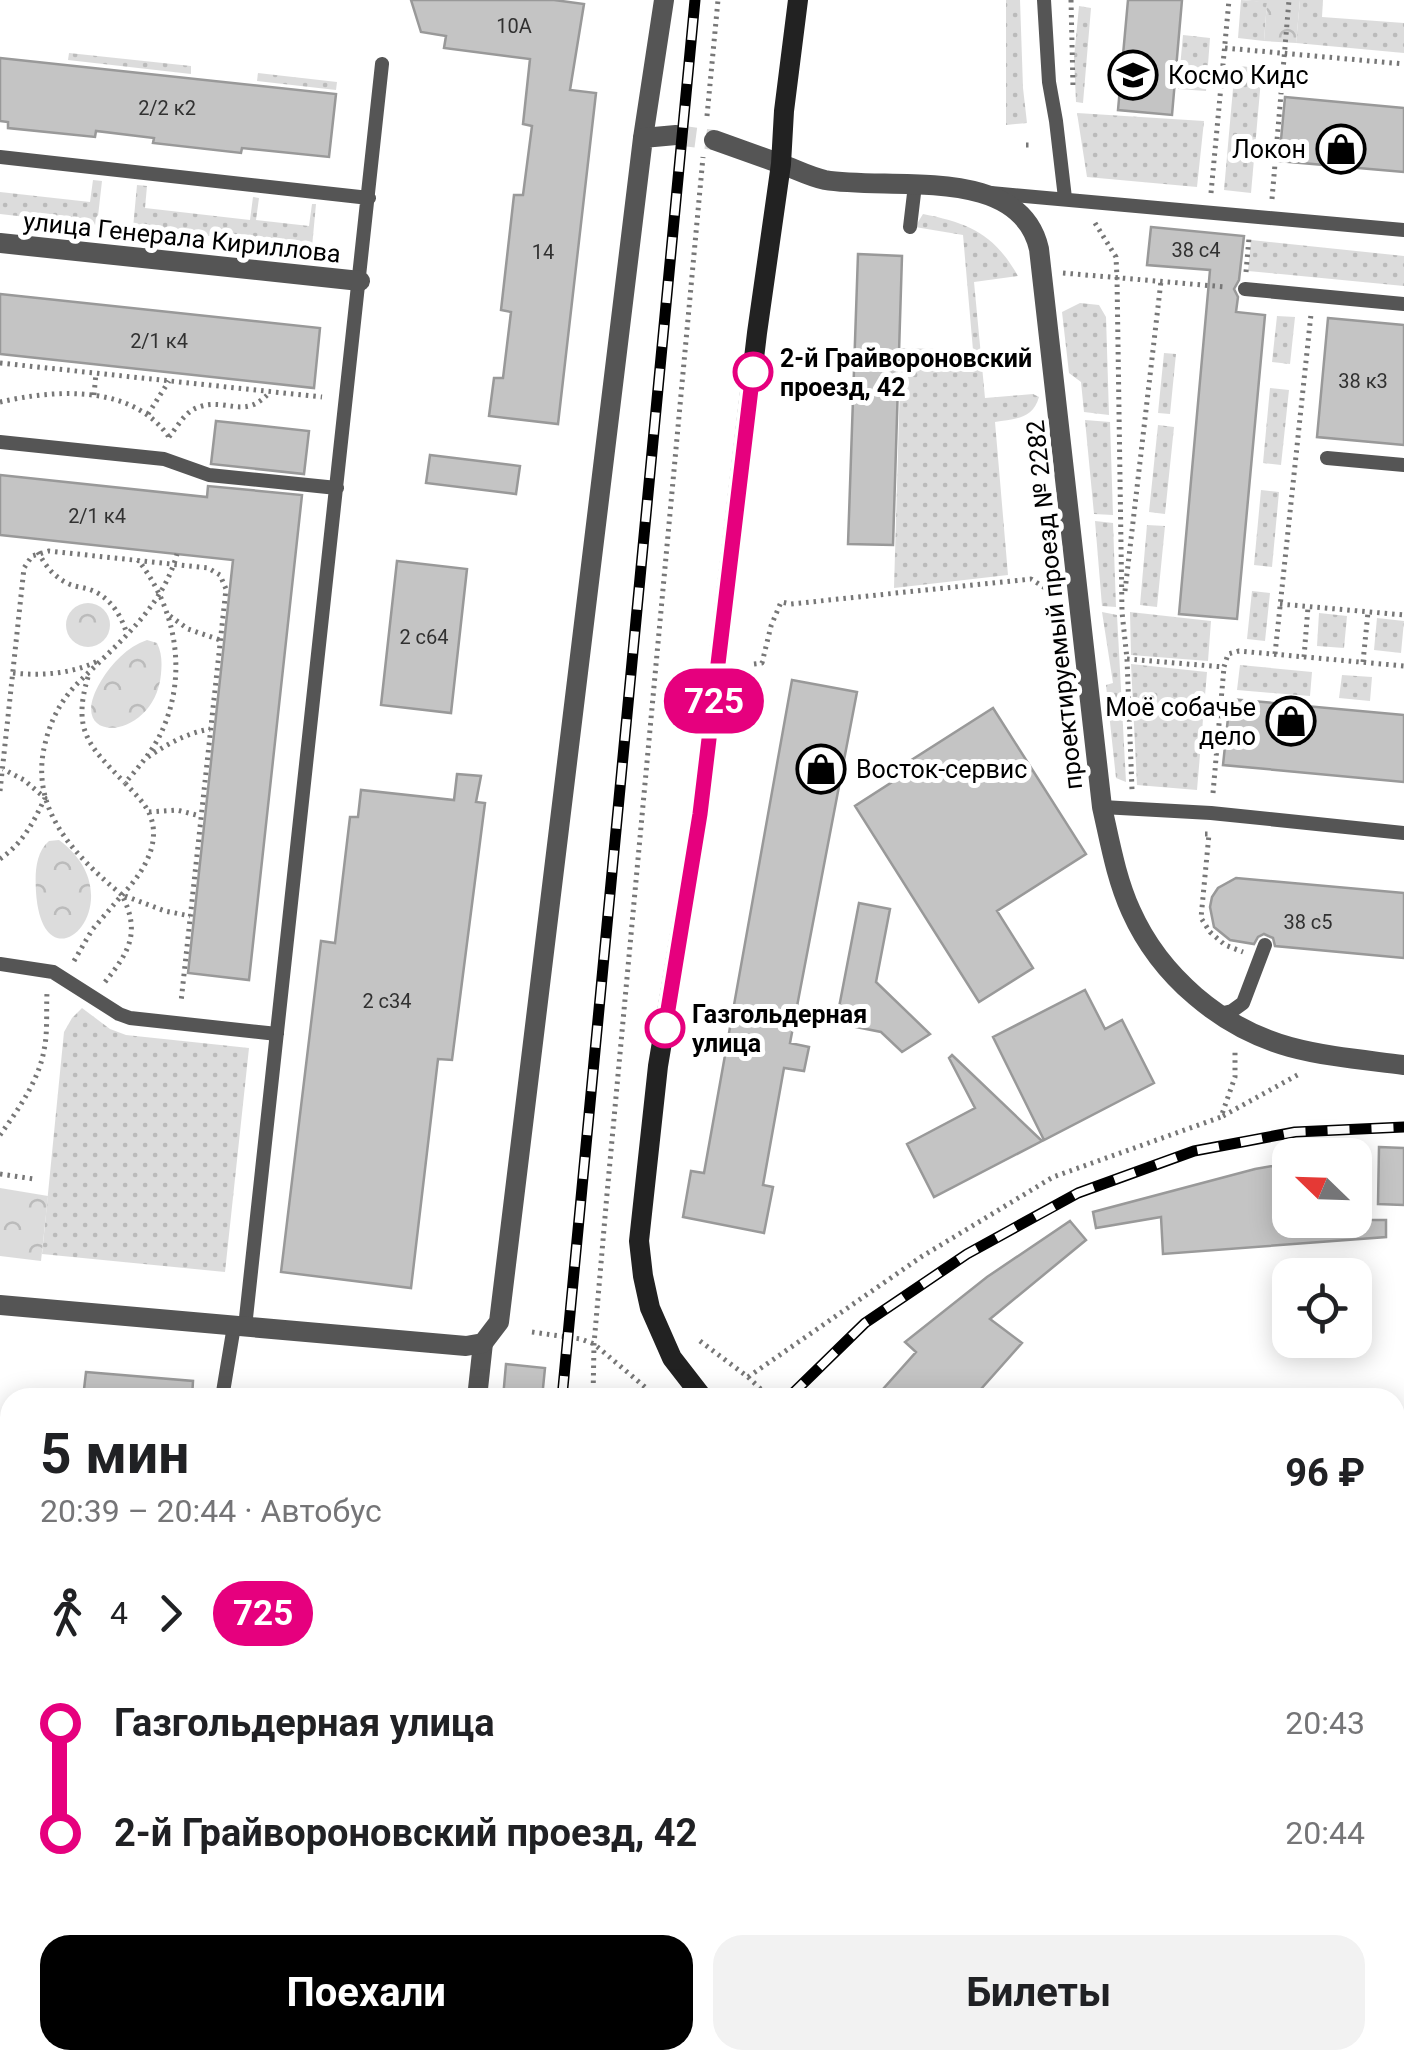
<!DOCTYPE html>
<html lang="ru">
<meta charset="utf-8">
<style>
:root{--surface:#fff;--page:#f2f2f2;--text:#202124;--muted:#757577;--accent:#000}
body{margin:0;font-family:Roboto,sans-serif;background:var(--page);color:var(--text);height:100vh;display:flex;flex-direction:column;font-size:38px;white-space:nowrap}
*{box-sizing:border-box;margin:0}
p{font-size:32px;color:var(--muted)}
.icon{flex:none;width:55px;height:55px;fill:none;stroke:currentColor;stroke-width:2;stroke-linecap:round;stroke-linejoin:round}
.map{position:relative;flex:1;overflow:hidden}
.panel{position:absolute;left:0px;top:1388px;width:1405px;height:682px;display:flex;flex-direction:column;background:var(--surface);border-radius:30px 30px 0 0;box-shadow:0 5px 25px #0003}
.panel>*{flex:none}
.badge{padding:0 20px;border-radius:32px;font-size:35px;line-height:65px}
.needle{width:65px;rotate:293deg}
.tools{position:absolute;left:1272px;top:1138px;display:grid;gap:20px}
.tools a{display:grid;place-items:center;width:100px;height:100px;border-radius:20px;background:var(--surface);box-shadow:0 5px 25px #0003;font-size:50px}
.map>.badge{position:absolute;translate:-50% -50%;box-shadow:0 0 0 5px #fff}
.legs{display:flex;align-items:center;gap:15px;height:110px;padding:0 40px;font-size:32px}
.legs p{margin-inline-start:auto}
.head{display:flex;align-items:center;justify-content:space-between;height:170px;padding:0 40px}
h1{font-size:55px;font-weight:700;line-height:75px}
.button{display:flex;gap:20px;margin-top:auto;padding:20px 40px}
.button a{flex:1;height:115px;border-radius:30px;background:var(--accent);color:#fff;font-size:40px;font-weight:700;line-height:115px;text-align:center}
.button a+a{background:var(--page);color:var(--text)}
ul{padding:0 40px;list-style:none}
li{display:flex;align-items:center;gap:35px;height:110px;font-size:38px}
li i{display:grid;place-items:center;width:15px;height:100%;margin:0 12px;background:currentColor}
li i::after{content:'';width:25px;height:25px;margin:-12px;border:8px solid;border-radius:50%;background:var(--surface)}
li p{margin-inline-start:auto}
li:first-child i{background:linear-gradient(#0000 50%,currentColor 0)}
li:last-child i{background:linear-gradient(currentColor 50%,#0000 0)}
.map>svg:first-child{display:block}
</style>
<div class="map">
<svg width="1404" height="2069" viewBox="0 0 1404 2069">
<defs>
<pattern id="grass-dots" width="8" height="8" patternUnits="userSpaceOnUse" patternTransform="scale(2.5)"><rect width="8" height="8" fill="#dcdcdc"/><path d="M2 2h.1M6 6h.1" fill="none" stroke="#bbb" stroke-width="1.8" stroke-linecap="round"/></pattern>
<pattern id="forest-crowns" width="20" height="18" patternUnits="userSpaceOnUse" patternTransform="scale(2.5)"><rect width="20" height="18" fill="#dcdcdc"/><path d="M2 6a3 3 0 1 1 6 0M12 15a3 3 0 1 1 6 0" fill="none" stroke="#bbb"/></pattern>
</defs>
<rect width="100%" height="100%" fill="#fff"/>
<!-- grass -->
<path fill="url(#grass-dots)" d="M1006,0H1020L1023,88L1027,123L1006,125Z
M1241,0L1267,2L1264,41L1238,38Z
M1300,0H1323L1322,17L1404,23V53L1296,43Z
M1079,6L1091,8L1083,103L1076,102L1074,58Z
M1183,35L1210,38L1206,91L1178,89Z
M69,53L191,66V74L68,60Z
M1235,66L1262,68L1251,193L1224,190Z
M258,73L337,82L336,90L257,81Z
M1077,113L1204,121L1197,187L1087,177Z
M93,180L102,181L97,225L0,214V192L90,202Z
M137,185L147,186L145,208L250,220L253,197L259,198L256,220L309,226L312,204H316L312,247L133,228Z
M923,214C969,223 994,234 1018,276L974,282L985,398L1033,394L1039,397C1033,419 1015,419 995,422L1008,575L894,588L901,348L973,350L963,235L915,227Z
M1251,240L1404,256V286L1248,271Z
M1080,303L1099,305L1106,317L1109,415L1084,412L1081,382L1069,373L1062,312Z
M1277,316L1295,317L1290,364L1272,362Z
M1164,353L1176,354L1170,414L1158,413Z
M1270,388L1289,390L1281,465L1263,463Z
M1085,420L1110,422L1113,515L1094,514Z
M1158,425L1174,427L1165,514L1149,512Z
M1261,490L1279,492L1272,567L1254,565Z
M1095,521L1113,523L1116,607L1102,606Z
M1147,525L1165,526L1157,607L1140,605Z
M1252,591L1270,593L1265,641L1247,639Z
M1102,612L1117,615L1126,782L1116,778L1106,685L1113,683Z
M1130,612L1211,621L1208,661L1131,655Z
M1319,613L1347,616L1344,648L1317,646Z
M1377,618L1404,621L1401,653L1374,650Z
M1131,664L1207,672L1197,790L1137,785Z
M1240,665L1312,672L1310,696L1237,690Z
M1342,675L1372,677L1370,701L1339,698Z
M82,1008L110,1029L126,1035L249,1048L225,1272L42,1254L64,1032L72,1018Z
M1395,1488H1404V1628L1395,1624Z"/>
<!-- forest -->
<path fill="url(#forest-crowns)" d="M1244,0H1300L1296,43L1264,41L1267,3Z
M66 625a22 22 0 1 1 44 0a22 22 0 1 1-44 0Z
M147,640L157,643C162,653 162,663 161,674C155,742 61,747 101,681C112,663 127,647 147,640Z
M59,840C140,900 43,997 36,892C35,874 35,853 49,841Z
M0,1188L48,1196L41,1261L0,1256Z"/>
<!-- building -->
<path fill="#c4c4c4" stroke="#999" stroke-width="2.5" d="M411,0H554L584,4L570,90L596,93L558,424L489,416L494,378H503L511,312L501,310L514,195H523L532,126L523,124L530,59L444,48L446,36L421,32Z
M1128,0H1182L1172,115L1118,110Z
M0,58L336,94L329,157L242,148L241,153L153,143L154,138L96,131L95,137L8,128V122L0,121Z
M1285,97L1404,108V172L1279,161Z
M1151,227L1244,236L1239,280L1234,289L1238,297L1236,312L1265,315L1237,619L1179,614L1210,270L1147,265Z
M858,254L902,256L893,545L848,544Z
M0,294L320,328L314,388L0,354Z
M1328,318L1404,325V445L1317,437Z
M216,421L309,431L304,474L211,464Z
M430,455L520,466L516,494L426,483Z
M0,475L207,497L208,486L302,495L249,980L188,973L233,560L0,535Z
M397,561L467,569L451,713L381,705Z
M792,680L857,692L790,1043L809,1047L804,1071L784,1068L763,1185L773,1187L764,1233L683,1217L691,1171L704,1173Z
M1230,699L1404,715V782L1223,765Z
M993,708L1086,854L997,911L1033,968L979,1002L855,806L906,773L902,766Z
M457,774L481,776L476,802L485,803L452,1060L438,1059L411,1288L281,1272L321,941L335,943L350,817H358L361,790L454,800Z
M1236,878L1404,893V958L1275,946L1273,938L1264,934L1258,937L1254,944L1230,940L1214,927L1210,907L1212,897L1218,888Z
M859,903L890,909L876,982L930,1034L902,1052L881,1032L836,1023Z
M1085,990L1105,1029L1122,1020L1154,1083L1044,1140L993,1037Z
M952,1055L1042,1141L934,1197L907,1144L975,1108L949,1058Z
M1379,1147L1404,1148V1205L1378,1204Z
M1290,1163V1224L1325,1220H1386V1237L1163,1254L1161,1217L1096,1228L1093,1212L1255,1169Z
M1070,1221L1086,1240L990,1319L1022,1343L973,1398H875L916,1352L905,1342L987,1277Z
M506,1364L545,1368L542,1398H503Z
M86,1372L193,1381L192,1398H83Z"/>
<g fill="none" stroke-linecap="round" stroke-linejoin="round">
<!-- tertiary-tunnel -->
<path stroke="#d9d9d9" stroke-width="20" stroke-dasharray="20 10" stroke-linecap="butt" d="M676,135L714,140"/>
<!-- path -->
<path stroke="#777" stroke-width="5" stroke-dasharray="2.5 5" stroke-linecap="butt" d="M1071,0L1073,87
M1225,48L1404,64
M707,116L718,0
M1026,145H1033
M1211,193L1229,0
M1272,199L1289,0
M1095,223L1116,257L1117,278L1122,612L1127,659L1132,790
M1246,272L1249,238
M1063,273L1226,287
M0,363L322,397
M94,395L96,373
M0,402C57,389 135,384 171,440
M148,414L169,381
M169,437C178,426 185,411 199,407C227,397 244,421 270,392
M38,552C45,565 53,576 67,583C74,587 83,587 91,590C110,597 121,615 127,634
M1125,591L1161,281
M1280,604L1404,615
M170,616L188,629L220,640
M1275,654L1311,314
M1304,657L1308,607
M1127,659L1224,667L1228,654L1239,651L1404,666
M1363,662L1368,612
M754,664L762,663L771,626L781,602L791,604L1031,579L1053,593
M13,673C42,676 71,674 98,661
M88,677C72,731 89,746 125,783
M148,757C167,744 187,733 210,729
M0,791L24,568L32,556L49,551L208,568L220,575L226,589L181,1002
M1213,793L1224,667
M149,812L177,810L200,816
M1205,834H1209L1201,918L1210,932L1225,945L1243,952
M0,859C23,843 33,823 45,798L24,780L3,769
M122,895C141,875 162,845 150,815C145,803 134,793 125,783C137,769 149,755 158,739C189,680 178,611 138,560
M125,896L165,911L190,916
M74,961L92,930L122,895C74,855 27,808 46,740C51,720 61,701 75,686C113,647 162,610 177,554
M105,982C129,952 141,933 122,895
M1223,1116L1301,1073
M0,1135C18,1110 39,1080 44,1050C48,1032 46,1011 47,993
M0,1174L34,1179
M532,1332L581,1339L594,1344L658,1398
M700,1341L748,1377L770,1398
M748,1377L921,1257L1053,1177L1221,1117L1235,1077V1051
M593,1398L594,1344L607,1194L703,157
M1047,2060L1048,2069"/>
<!-- service -->
<path stroke="#555" stroke-width="14" d="M1044,0L1049,82L1056,121L1065,198
M0,157L369,198
M991,193L1404,230
M910,227L915,185
M1245,289L1404,304
M0,442L164,459L209,475L337,488
M1327,458L1404,465
M1102,807L1211,813L1404,833
M0,964L53,972L119,1014L130,1018L277,1034
M1220,1014L1232,1011L1243,1003L1265,945
M245,1327L382,64
M222,1398L234,1326
M1395,1809L1404,1813
M1395,2018L1404,2022
M1184,2068L1186,2069"/>
<!-- minor -->
<path stroke="#555" stroke-width="20" d="M643,138L664,0
M781,164C795,169 810,177 825,180C890,191 1020,164 1039,249L1102,807C1110,842 1116,878 1131,911C1160,976 1221,1028 1290,1047C1327,1057 1366,1060 1404,1065
M0,243L360,281
M477,1398L483,1343
M402,2069L403,2060"/>
<!-- tertiary -->
<path stroke="#555" stroke-width="20" d="M714,140L781,164
M0,1305L466,1346L483,1343L499,1322L643,138L676,135"/>
<!-- secondary -->
<path stroke="#222" stroke-width="20" d="M703,1398L672,1358L650,1308L643,1276L639,1241L658,1066L700,814L757,333L781,164L784,111L798,0
M1395,1441L1404,1440
M1107,2060V2069"/>
<!-- rail casing -->
<g stroke="#000" stroke-width="11">
<path id="rail" d="M562,1398L695,0
M788,1398L865,1323L967,1254L1078,1193L1194,1151L1295,1132L1404,1127
M517,2069L518,2060
M548,2069V2060"/>
</g>
<!-- rail -->
<use href="#rail" stroke="#fff" stroke-width="8" stroke-dasharray="22" stroke-linecap="butt"/>
</g>
<g fill="none" stroke-linecap="round" stroke-linejoin="round">
<!-- line-1 casing -->
<g stroke="#fff" stroke-width="22">
<path id="line-1" d="M665,1028L700,814L753,372"/>
</g>
<!-- line-1 -->
<use href="#line-1" stroke="#e6007e" stroke-width="15"/>
</g>
<!-- icons -->
<defs>
<g id="school-ring" transform="scale(2.5)"><circle r="9.5" fill="#fff" stroke="#000" stroke-width="1.5"/><path d="M0-5L7-2L0 1L-7-2ZM-4 1L0 2.5L4 1V4Q0 6-4 4Z" fill="#000"/></g>
<g id="shop-ring" transform="scale(2.5)"><circle r="9.5" fill="#fff" stroke="#000" stroke-width="1.5"/><path d="M-5-2.5h2.3a2.7 3.5 0 0 1 5.4 0H5L5.5 6h-11ZM-1.5-2.5h3a1.5 2.3 0 0 0-3 0Z" fill="#000"/></g>
</defs>
<g fill-rule="evenodd">
<use href="#school-ring" x="1133" y="75"/>
<use href="#shop-ring" x="1341" y="149"/>
<use href="#shop-ring" x="1291" y="721"/>
<use href="#shop-ring" x="821" y="769"/>
</g>
<!-- markers -->
<g fill="#fff" stroke="#e6007e" stroke-width="5">
<circle cx="753" cy="372" r="18"/>
<circle cx="665" cy="1028" r="18"/>
</g>
<g text-anchor="middle" stroke-width="10" stroke-linejoin="round" paint-order="stroke">
<!-- number labels -->
<g font-size="20" fill="#313131">
<text x="514" y="33">10А</text>
<text x="167" y="115">2/2 к2</text>
<text x="1196" y="257">38 с4</text>
<text x="543" y="259">14</text>
<text x="159" y="348">2/1 к4</text>
<text x="1363" y="388">38 к3</text>
<text x="97" y="523">2/1 к4</text>
<text x="424" y="644">2 с64</text>
<text x="1308" y="929">38 с5</text>
<text x="387" y="1008">2 с34</text>
</g>
<!-- poi labels -->
<g font-size="25" fill="#000" stroke="#fff" text-anchor="start">
<text x="1168" y="84">Космо Кидс</text>
<text x="1306" y="158" text-anchor="end">Локон</text>
<text x="1256" y="716" text-anchor="end">Моё собачье<tspan x="1256" dy="29">дело</tspan></text>
<text x="856" y="778">Восток-сервис</text>
</g>
<!-- street labels -->
<g font-size="25" fill="#000" stroke="#fff">
<text transform="translate(182 237) rotate(6)" y="9">улица Генерала Кириллова</text>
<text transform="translate(1054 605) rotate(-96)" y="9">проектируемый проезд № 2282</text>
</g>
<!-- stop labels -->
<g font-size="25" font-weight="bold" fill="#000" stroke="#fff" text-anchor="start">
<text x="780" y="367">2-й Грайвороновский<tspan x="780" dy="29">проезд, 42</tspan></text>
<text x="692" y="1023">Газгольдерная<tspan x="692" dy="29">улица</tspan></text>
</g>
</g>
</svg>
<div class="tools">
<a><svg class="needle" viewBox="-14 -14 28 28"><path d="M0-13l5 13h-10z" fill="#e53935"/><path d="M0 13l5-13h-10z" fill="#757577"/></svg></a>
<a><svg class="icon" aria-label="locate" viewBox="0 0 24 24"><circle cx="12" cy="12" r="6"/><path d="M12 2v4M12 18v4M2 12h4M18 12h4"/></svg></a>
</div>
<b class="badge" style="left:714px;top:701px;background:#e6007e;color:#fff">725</b>
<section class="panel">
<div class="head"><div><h1>5 мин</h1><p>20:39 – 20:44 · Автобус</p></div><b>96 ₽</b></div>
<div class="legs"><svg class="icon" aria-label="walk" viewBox="0 0 24 24"><circle cx="13" cy="4" r="2"/><path d="M13 8l-2 6 4 7M11 14l-3 7M7 12l3-4h3l4 4"/></svg>4<svg class="icon" aria-label="forward" viewBox="0 0 24 24"><path d="M9 5l7 7-7 7"/></svg><b class="badge" style="background:#e6007e;color:#fff">725</b></div>
<ul>
<li><i style="color:#e6007e"></i><b>Газгольдерная улица</b><p>20:43</p></li>
<li><i style="color:#e6007e"></i><b>2-й Грайвороновский проезд, 42</b><p>20:44</p></li>
</ul>
<div class="button"><a>Поехали</a><a>Билеты</a></div>
</section>
</div>
